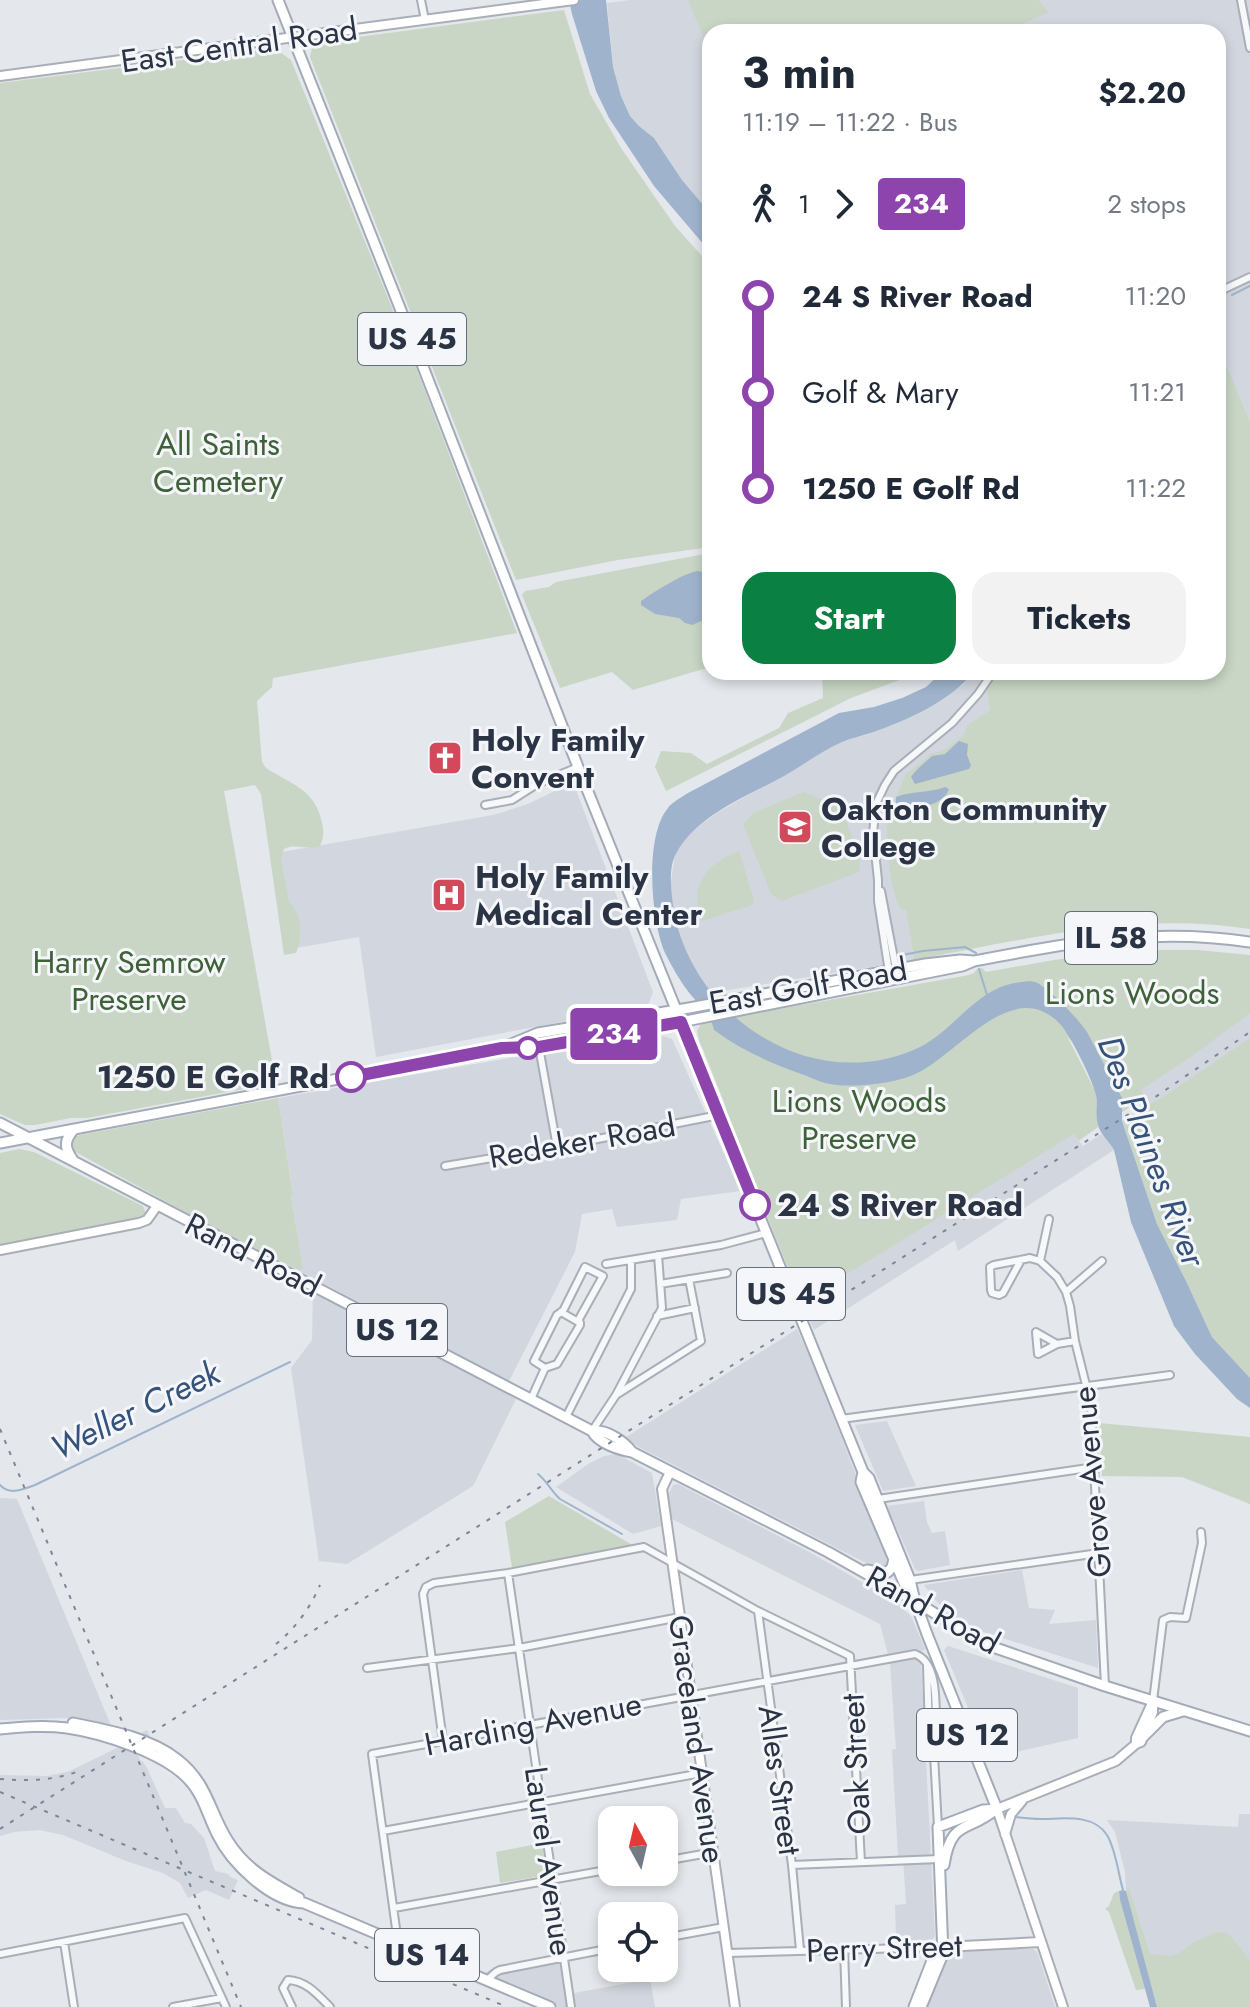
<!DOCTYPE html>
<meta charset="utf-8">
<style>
:root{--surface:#fff;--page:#f2f2f3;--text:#1f2937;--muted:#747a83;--accent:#0b8043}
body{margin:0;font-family:Jost,sans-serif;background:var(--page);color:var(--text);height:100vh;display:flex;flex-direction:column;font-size:30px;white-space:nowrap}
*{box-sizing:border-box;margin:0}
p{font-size:26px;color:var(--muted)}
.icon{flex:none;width:44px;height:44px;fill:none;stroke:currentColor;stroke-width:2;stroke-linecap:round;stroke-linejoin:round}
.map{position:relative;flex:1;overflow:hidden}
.drawer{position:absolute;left:702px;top:24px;width:524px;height:656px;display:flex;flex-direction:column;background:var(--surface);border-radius:24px;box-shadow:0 4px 12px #0003}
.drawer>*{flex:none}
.badge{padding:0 16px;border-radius:6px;font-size:28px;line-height:52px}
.needle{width:52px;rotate:352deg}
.controls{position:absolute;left:598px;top:1806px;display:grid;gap:16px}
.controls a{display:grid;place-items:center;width:80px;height:80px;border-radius:16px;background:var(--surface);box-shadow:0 4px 12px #0003;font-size:40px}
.map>.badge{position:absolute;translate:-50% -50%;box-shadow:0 0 0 4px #fff}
.legs{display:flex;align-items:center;gap:12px;height:88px;padding:0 40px;font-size:26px}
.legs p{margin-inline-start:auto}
.summary{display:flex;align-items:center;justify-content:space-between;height:136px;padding:0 40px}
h1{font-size:44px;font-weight:700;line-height:60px}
.action{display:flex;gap:16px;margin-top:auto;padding:16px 40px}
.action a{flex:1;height:92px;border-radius:24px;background:var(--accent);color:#fff;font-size:32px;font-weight:700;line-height:92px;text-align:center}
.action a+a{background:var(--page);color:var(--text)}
ul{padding:0 40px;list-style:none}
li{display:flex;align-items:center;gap:28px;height:96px;font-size:30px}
li i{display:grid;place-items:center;width:12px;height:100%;margin:0 10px;background:currentColor}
li i::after{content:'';width:20px;height:20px;margin:-10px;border:6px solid;border-radius:50%;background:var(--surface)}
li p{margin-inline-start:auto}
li:first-child i{background:linear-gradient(#0000 50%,currentColor 0)}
li:last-child i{background:linear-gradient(currentColor 50%,#0000 0)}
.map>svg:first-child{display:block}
</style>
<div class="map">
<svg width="1250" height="2007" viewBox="0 0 1250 2007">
<rect width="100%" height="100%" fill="#e4e7ec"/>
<!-- built -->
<path fill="#d2d6de" d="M631,0H1250V606L1218,612V32H710V213L682,180L654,138L639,126L630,116L621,96L613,67L607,3Z
M974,672H984L1005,803L893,823L914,960L710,993L696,972L684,948L675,918L670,888L675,854L690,832L717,813L842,741L870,734L963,685Z
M573,782L653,992L649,1003L641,1007L376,1057L359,937L290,949L276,853L493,815L528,804Z
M1250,1011V1059L1122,1121L1149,1103L1145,1098L1122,1112V1098L1087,1032Z
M654,1033L672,1039L741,1191L681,1199L677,1220L617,1227L612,1209L582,1214L575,1252L509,1381L300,1271L303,1268L291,1195L293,1194L278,1098Z
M1098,1108V1127L1079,1141L1083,1146L1101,1134L1108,1140L1114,1150L958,1251L955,1240L814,1330L802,1302L951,1209Z
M313,1291L518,1395L473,1486L347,1564L319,1561L291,1368L312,1340Z
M797,1329L812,1362L886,1552L887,1563L883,1568L875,1567L866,1563L623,1439Z
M887,1421L916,1486L883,1491L855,1425Z
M617,1454L652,1473L661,1526L633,1534L556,1487L588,1464L604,1456Z
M678,1484L813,1554L898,1603L911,1616L925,1649L923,1651L914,1649L888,1654L880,1624L672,1519L670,1515L667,1497L673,1485Z
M0,1498L17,1499L112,1728L66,1718L0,1720Z
M924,1501L927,1522L932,1533L945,1531L950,1565L918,1571L915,1569L887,1506Z
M1022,1570L1029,1608L1055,1610L1049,1624L1096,1620L1098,1668L980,1631L952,1616L936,1601L924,1585Z
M948,1646L1078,1688V1738L989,1758L944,1650Z
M916,1658L921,1662L935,1936L932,1940H896L895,1905L906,1904L903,1858L898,1856L892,1750L896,1749L890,1663Z
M125,1726L129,1734L136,1736L147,1730L150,1736L139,1743L136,1751L140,1760L143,1762L147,1768L165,1808H176L185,1823L191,1824L204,1838L215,1871L228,1874L230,1877L238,1880L229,1900L206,1890L188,1898L180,1883L163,1873L126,1861L63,1835L39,1830L14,1832L0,1836V1775L48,1776L70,1771L123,1745L126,1737L122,1728Z
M1239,1814H1250V2001L1152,1988L1126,1891L1125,1872L1115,1832L1107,1820L1238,1827Z
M943,1947L1034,1949L1038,1954L1055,2007H920Z
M568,1952L574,1993L650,1979L655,2007H559L484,1975L489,1970Z"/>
<!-- green -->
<path fill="#c9d6c5" d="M688,0H1038L1049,12L1006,32H710V40L705,41Z
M564,10L590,94L621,148L675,226L710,265V547L618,560L516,580L310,57L313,44L320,42Z
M269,49L277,50L291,60L414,362L517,633L273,678L272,687L257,701L262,762L266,768C291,784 316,790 322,823C324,832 324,840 319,847C307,850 295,843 284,849L281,859L289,902C302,913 303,937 296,953L284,955L261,794L255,785L224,791L276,1083L87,1118H71L35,1125H25L0,1114V83Z
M1218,345L1250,423V929C1133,911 1028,939 914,960L906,910L901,909C888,886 888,849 887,823L896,814L894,802L906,774L923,761L930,754L943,751L964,735L967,726L990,710L984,672H1218Z
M710,553V667L633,690L612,672L560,688L522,595L525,591L549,587L556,582Z
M822,672H921L851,698L666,791L655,767L661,751L691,753L707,764L779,728L788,713L823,698Z
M803,792L841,807L860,859L859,872L782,901L771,894L743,824L753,813Z
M739,851L754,900L752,905L702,921C688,885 706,864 739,851Z
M1130,950H1197L1250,955V1013L1192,1056L1141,1090L1145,1098L1122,1112V1098L1067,1036L1096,1093L1098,1127L1079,1140L1074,1134L802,1302L732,1130L724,1102L699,1040L697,1031L700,1025L710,1020L712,1021L969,975L974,973L977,969L982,968L986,972L1054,960Z
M1250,1038V1378L1212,1337L1187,1283L1157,1224L1122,1121L1149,1104L1157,1101Z
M278,1098L293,1195L291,1196L303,1268L300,1271L187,1213L70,1149L69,1143L73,1137L80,1135Z
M19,1149L34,1152L143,1206L146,1214L136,1220L0,1246V1153Z
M1099,1423L1250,1437V1504L1182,1477L1102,1476Z
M549,1496L634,1546L512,1568L505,1522Z
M542,1843L547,1875L500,1883L496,1852Z
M1129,1889L1150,1954L1169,1956L1178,1954L1194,1942L1214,1933L1225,1932L1233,1939L1250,1960V2007H1157L1126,1891Z
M1119,1891L1120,1900L1145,1989L1136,1990L1109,1912L1105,1909L1109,1906L1114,1893Z"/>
<!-- water -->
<path fill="#9fb4cc" d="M569,0H606L613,67L621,96L630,116L639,126L654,138L682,180L710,213V252L654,186L609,118L596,91L572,14Z
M698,571L710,574V595L704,604L708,617L706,619L692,625L685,623L679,618L655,614L641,605V601C654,592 683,573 698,571Z
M942,672H974C947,703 909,719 871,733C862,736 851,738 842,742C822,751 803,765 784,776C748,796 698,814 677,852C668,866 671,889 673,905C689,1016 812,1097 918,1048C956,1030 978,984 1023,982C1025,981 1033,981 1035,982C1049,987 1079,1020 1087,1032L1122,1098V1121L1157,1224L1187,1283L1212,1337L1250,1378V1408L1237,1399L1195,1354L1174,1326L1131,1222L1114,1150C1109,1141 1100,1134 1098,1125C1095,1115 1098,1105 1096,1095C1092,1079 1071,1036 1060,1024C1010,972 953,1063 908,1077C888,1084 851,1088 830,1084C822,1083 814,1079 807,1076C775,1065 742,1051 714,1030C711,1015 697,1003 687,990C679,979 671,965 665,953C651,921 644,836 668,808C672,802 682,797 688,793L839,713L874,707L902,698L926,687Z
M959,741L968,744L967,755L971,765L969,769L915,784L911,777C916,769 925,763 932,756L945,754Z
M945,787L949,789C944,806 912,811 896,807V797C911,791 929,793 945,787Z
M1123,1890L1126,1891L1157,2007H1150L1120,1900L1119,1891Z"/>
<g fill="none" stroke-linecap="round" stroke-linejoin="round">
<!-- stream -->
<path stroke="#9fb4cc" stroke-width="2" d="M1232,295L1250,286
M897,956L923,951L965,947L976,953
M979,969L987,995
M538,1474C547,1481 551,1491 560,1499L622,1534
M0,1485C10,1496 23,1489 35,1485L290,1362
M1015,1817C1024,1818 1032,1819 1041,1819C1062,1819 1093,1813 1107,1835C1116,1850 1118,1873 1123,1890"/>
<!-- street casing -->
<g stroke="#a9aeb7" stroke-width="10">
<path id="street" d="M421,0L425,20
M1241,0L1250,48
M1218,292L1250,277
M485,805L512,800L537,784L578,767
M881,891L896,969L894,980
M889,972L878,901V880L873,833L876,804L885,785L894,771L952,723L978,694L993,672
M539,1047L557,1147
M445,1166L557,1147L719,1115
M1021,1260L1003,1293L999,1295L992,1293L991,1290L990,1267L994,1265L1030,1258L1040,1261L1057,1277L1066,1292L1070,1306L1075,1341L1091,1405L1105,1686
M1040,1261L1049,1219
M606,1264L721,1245L766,1233
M585,1267L603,1276L579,1319L580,1325L557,1364L545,1368L534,1361L557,1315L563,1311Z
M660,1284L727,1273
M1066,1292L1102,1261
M561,1312L580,1323
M657,1316L695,1308
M1057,1344L1036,1332L1038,1354L1057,1344L1075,1341
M616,1395L701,1341L689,1279
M531,1399L545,1368
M566,1417L631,1289V1260
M841,1419L1170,1375
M592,1431L616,1395L662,1308L658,1255
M878,1499L1095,1467
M508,1573L571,2007
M910,1580L1099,1553
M758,1611L792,1865L800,1950
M927,1666L929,1732L933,1737L938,1827
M367,1668L519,1648L680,1617
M1153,1701L1163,1620L1170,1617L1186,1618L1202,1543L1201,1532
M443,1741L423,1594L426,1587L434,1583L508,1573L644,1547L758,1611L850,1656L861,1862
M383,1831L702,1773
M664,1861L714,1852
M792,1865L939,1859
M394,1908L612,1869
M664,1938L724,1927
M64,1942L74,2007
M398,1943L372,1754L915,1654C940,1663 935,1709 936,1731L933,1737
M844,1949L846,2007
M728,1953L943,1947
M0,1954L185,1918L226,2007
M487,1980L496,1972L500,1970L612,1948
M173,2007L222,1998
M292,2007L283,1988L288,1980C307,1981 318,1995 330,2007"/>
</g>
<!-- secondary casing -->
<g stroke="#a9aeb7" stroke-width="12">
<path id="secondary" d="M0,76L574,0
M0,1250L139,1223L147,1220L157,1206
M670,1472L662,1489L735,2007
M1136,1744V1738L1153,1701
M1005,1834L1011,1814L1022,1801
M943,1947L1040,1942
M1063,2007L997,1809L1116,1761L1136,1744L1141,1742L1153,1712V1701"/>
</g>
<!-- primary casing -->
<g stroke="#a3abb8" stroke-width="13">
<path id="primary" d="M278,0L417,351L578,767L863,1472L869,1478L910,1580L915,1601L927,1634L997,1809
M509,1045L538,1033L689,1008L925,964L960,960L974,961C1069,943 1153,927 1250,942
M0,1123L592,1431C606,1429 624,1441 632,1452L828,1552L915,1601L971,1636L990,1646L1105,1686L1250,1731
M0,1143L502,1048L539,1047L681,1022L962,966L974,961
M73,1160C64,1147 64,1141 74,1129
M592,1431C598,1443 619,1450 632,1452
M863,1472L861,1482L904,1583L911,1595
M867,1570L878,1572H888L892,1567L894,1559
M73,1723C107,1730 149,1737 177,1759C208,1783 209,1811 228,1841C246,1870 271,1882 299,1898
M0,1729C22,1727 45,1725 67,1728C102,1733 165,1753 189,1780C203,1795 208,1816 217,1834C231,1863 271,1902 304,1903L550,2007
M1144,1736L1163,1717L1183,1711
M944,1865C951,1819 967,1833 995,1810
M914,2007L935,1953L943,1947
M921,2007L943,1954L938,1827L983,1810L997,1809"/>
</g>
<!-- street -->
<use href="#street" stroke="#f7f8fa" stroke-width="6"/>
<!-- secondary -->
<use href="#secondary" stroke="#fff" stroke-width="8"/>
<!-- primary -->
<use href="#primary" stroke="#fff" stroke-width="9"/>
<!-- rail -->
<path stroke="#7d8696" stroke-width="2" stroke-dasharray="4 8" stroke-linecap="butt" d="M0,1429L241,2007
M276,1644C296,1628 310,1608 320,1585
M0,1779C27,1781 53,1781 79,1771
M0,1792L507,2007
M0,1829L1148,1102L1250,1032"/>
</g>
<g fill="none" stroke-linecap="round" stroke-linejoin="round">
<!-- line-1 casing -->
<g stroke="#fff" stroke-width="18">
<path id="line-1" d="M351,1077L502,1048L539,1047L681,1022L755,1205"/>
</g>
<!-- line-1 -->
<use href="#line-1" stroke="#8e44ad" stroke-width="12"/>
</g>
<!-- icons -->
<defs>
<g id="church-square" transform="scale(1.8)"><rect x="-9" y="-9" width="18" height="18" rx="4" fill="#d1495b" stroke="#f4f6f9"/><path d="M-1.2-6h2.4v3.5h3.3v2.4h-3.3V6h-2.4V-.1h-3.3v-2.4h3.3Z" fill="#fff"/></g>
<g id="university-square" transform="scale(1.8)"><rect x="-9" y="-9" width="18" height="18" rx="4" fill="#d1495b" stroke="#f4f6f9"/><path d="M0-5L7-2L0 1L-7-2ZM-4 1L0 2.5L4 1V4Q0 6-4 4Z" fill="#fff"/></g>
<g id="hospital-square" transform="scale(1.8)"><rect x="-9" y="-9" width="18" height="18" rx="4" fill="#d1495b" stroke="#f4f6f9"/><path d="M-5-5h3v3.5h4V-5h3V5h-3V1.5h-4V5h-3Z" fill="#fff"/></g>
</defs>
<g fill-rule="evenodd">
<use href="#church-square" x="445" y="758"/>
<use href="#university-square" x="795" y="827"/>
<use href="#hospital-square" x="449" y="895"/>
</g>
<!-- markers -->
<g fill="#fff" stroke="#8e44ad" stroke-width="4">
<circle cx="528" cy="1048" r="10"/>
<circle cx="351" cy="1077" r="14"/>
<circle cx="755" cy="1205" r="14"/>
</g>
<g text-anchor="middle" stroke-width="6" stroke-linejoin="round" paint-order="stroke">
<!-- shield labels -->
<g fill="#f4f6f9" stroke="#676e7b" stroke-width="2">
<rect x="358" y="313" width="108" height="52" rx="6"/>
<rect x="1065" y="912" width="92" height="52" rx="6"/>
<rect x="737" y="1268" width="108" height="52" rx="6"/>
<rect x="347" y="1304" width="100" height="52" rx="6"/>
<rect x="917" y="1709" width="100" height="52" rx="6"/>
<rect x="375" y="1929" width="104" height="52" rx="6"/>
</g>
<g font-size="30" font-weight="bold" fill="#2b3445">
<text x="412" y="349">US 45</text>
<text x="1111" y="948">IL 58</text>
<text x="791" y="1304">US 45</text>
<text x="397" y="1340">US 12</text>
<text x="967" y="1745">US 12</text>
<text x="427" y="1965">US 14</text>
</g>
<!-- street labels -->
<g font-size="32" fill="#2b3445" stroke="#f4f6f9">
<text transform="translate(239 45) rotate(-8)" y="11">East Central Road</text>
<text transform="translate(808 986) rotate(-10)" y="11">East Golf Road</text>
<text transform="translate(582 1141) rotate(-10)" y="11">Redeker Road</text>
<text transform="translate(253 1255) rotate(27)" y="11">Rand Road</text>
<text transform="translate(1092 1482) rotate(-95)" y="11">Grove Avenue</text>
<text transform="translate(933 1610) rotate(29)" y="11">Rand Road</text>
<text transform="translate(533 1724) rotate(-11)" y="11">Harding Avenue</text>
<text transform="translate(697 1739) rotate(82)" y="11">Graceland Avenue</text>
<text transform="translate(856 1764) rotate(-93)" y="11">Oak Street</text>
<text transform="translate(780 1780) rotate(82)" y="11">Alles Street</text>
<text transform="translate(549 1861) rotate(82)" y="11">Laurel Avenue</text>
<text transform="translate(884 1948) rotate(-2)" y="11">Perry Street</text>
</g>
<!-- park labels -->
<g font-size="32" fill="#3f6138" stroke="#f4f6f9">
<text x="218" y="455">All Saints<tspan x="218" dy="37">Cemetery</tspan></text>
<text x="129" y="973">Harry Semrow<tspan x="129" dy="37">Preserve</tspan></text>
<text x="1132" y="1004">Lions Woods</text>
<text x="859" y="1112">Lions Woods<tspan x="859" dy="37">Preserve</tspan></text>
</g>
<!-- poi labels -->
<g font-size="32" font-weight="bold" fill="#2b3445" stroke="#f4f6f9" text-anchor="start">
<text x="471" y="751">Holy Family<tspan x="471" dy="37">Convent</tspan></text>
<text x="821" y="820">Oakton Community<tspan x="821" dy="37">College</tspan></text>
<text x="475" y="888">Holy Family<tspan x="475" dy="37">Medical Center</tspan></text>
</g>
<!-- stop labels -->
<g font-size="32" font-weight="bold" fill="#2b3445" stroke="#f4f6f9" text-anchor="end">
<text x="329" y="1088">1250 E Golf Rd</text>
<text x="777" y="1216" text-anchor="start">24 S River Road</text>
</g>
<!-- water labels -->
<g font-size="34" font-style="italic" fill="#34527a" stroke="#f4f6f9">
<text transform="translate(1152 1151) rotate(69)" y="12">Des Plaines River</text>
<text transform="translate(135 1410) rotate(-26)" y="12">Weller Creek</text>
</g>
</g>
</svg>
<div class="controls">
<a><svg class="needle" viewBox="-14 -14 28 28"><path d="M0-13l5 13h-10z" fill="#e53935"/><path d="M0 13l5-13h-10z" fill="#747a83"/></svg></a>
<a><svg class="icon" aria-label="locate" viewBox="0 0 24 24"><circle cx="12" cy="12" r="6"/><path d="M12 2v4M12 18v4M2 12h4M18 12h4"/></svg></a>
</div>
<b class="badge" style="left:614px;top:1034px;background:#8e44ad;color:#fff">234</b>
<section class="drawer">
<div class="summary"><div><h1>3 min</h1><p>11:19 – 11:22 · Bus</p></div><b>$2.20</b></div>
<div class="legs"><svg class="icon" aria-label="walk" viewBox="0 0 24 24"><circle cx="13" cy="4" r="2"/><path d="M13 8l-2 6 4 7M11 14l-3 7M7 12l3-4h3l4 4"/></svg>1<svg class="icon" aria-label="forward" viewBox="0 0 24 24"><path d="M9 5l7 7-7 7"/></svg><b class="badge" style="background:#8e44ad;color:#fff">234</b><p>2 stops</p></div>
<ul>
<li><i style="color:#8e44ad"></i><b>24 S River Road</b><p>11:20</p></li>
<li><i style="color:#8e44ad"></i><span>Golf &amp; Mary</span><p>11:21</p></li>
<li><i style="color:#8e44ad"></i><b>1250 E Golf Rd</b><p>11:22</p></li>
</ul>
<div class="action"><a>Start</a><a>Tickets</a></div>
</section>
</div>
